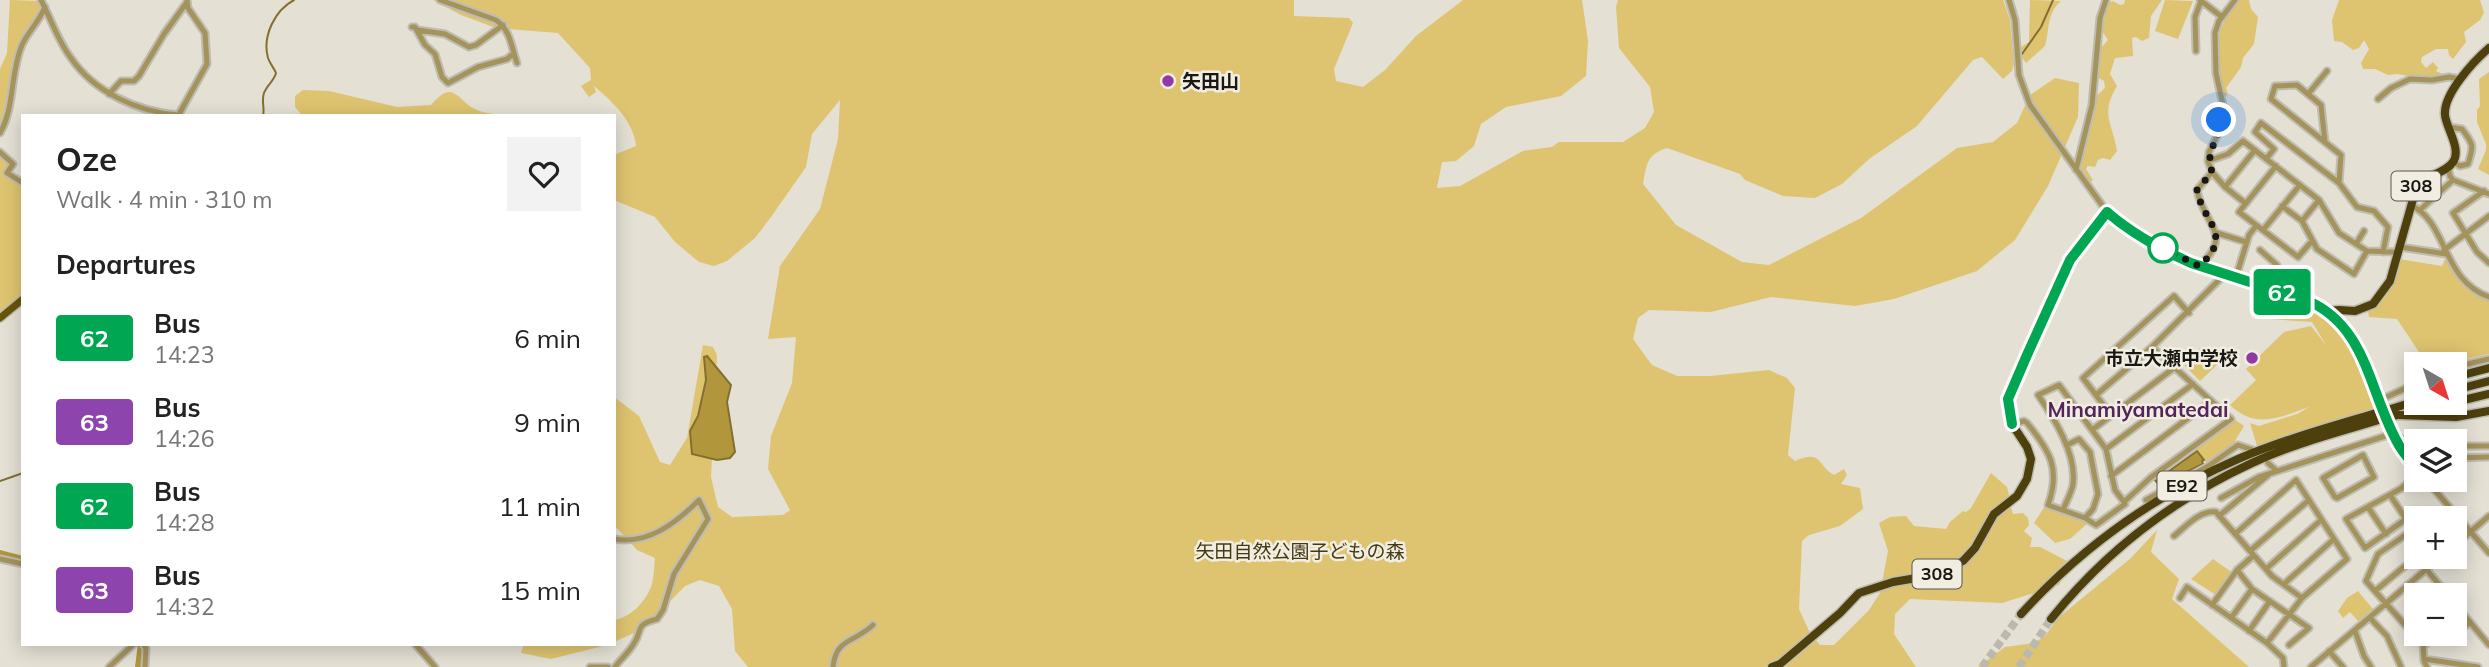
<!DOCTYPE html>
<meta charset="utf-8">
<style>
:root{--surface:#fff;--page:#f2f2f2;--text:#222;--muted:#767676}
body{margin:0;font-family:Mulish,"Noto Sans JP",sans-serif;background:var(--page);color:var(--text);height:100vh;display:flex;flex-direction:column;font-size:26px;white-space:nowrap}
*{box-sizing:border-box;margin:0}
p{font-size:23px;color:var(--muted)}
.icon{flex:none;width:38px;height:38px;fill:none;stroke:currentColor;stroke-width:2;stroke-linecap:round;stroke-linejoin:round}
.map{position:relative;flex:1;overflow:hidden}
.details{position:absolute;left:21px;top:114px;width:595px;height:532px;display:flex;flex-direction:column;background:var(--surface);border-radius:0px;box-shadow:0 4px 18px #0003}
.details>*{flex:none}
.badge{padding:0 14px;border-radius:5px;font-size:24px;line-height:46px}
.needle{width:46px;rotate:141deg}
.tools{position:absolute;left:2404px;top:352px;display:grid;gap:14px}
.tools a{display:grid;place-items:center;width:63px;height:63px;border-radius:0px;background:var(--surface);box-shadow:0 4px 18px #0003;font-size:35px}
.you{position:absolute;width:35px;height:35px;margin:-18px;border:5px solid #fff;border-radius:50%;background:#1a73e8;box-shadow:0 0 0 10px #1a73e833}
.map>.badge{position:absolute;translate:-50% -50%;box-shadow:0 0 0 4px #fff}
h2{padding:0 35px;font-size:26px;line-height:63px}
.round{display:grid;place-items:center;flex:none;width:74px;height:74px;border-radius:0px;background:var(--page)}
.headline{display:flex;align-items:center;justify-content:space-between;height:119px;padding:0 35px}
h1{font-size:33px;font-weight:700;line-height:52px}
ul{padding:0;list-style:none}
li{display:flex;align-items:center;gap:21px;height:84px;padding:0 35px}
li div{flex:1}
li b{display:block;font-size:26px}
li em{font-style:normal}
li .badge{min-width:77px;font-weight:700;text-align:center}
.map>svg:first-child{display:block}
</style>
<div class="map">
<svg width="2489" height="667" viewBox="0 0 2489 667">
<rect width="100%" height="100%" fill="#e4e0d4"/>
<!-- green -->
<path fill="#dec470" d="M10,0L38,1L41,5L32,27L19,48L8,106L0,131V69L7,53Z
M433,0H1294V16L1349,18L1353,23L1334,69L1336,81L1363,87L1385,70L1416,36L1463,0H1582L1588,41L1586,76L1561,96L1506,107L1481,124L1474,146L1456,161L1442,162L1437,188L1460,186L1523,151L1552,147L1559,142H1623L1645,128L1654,112L1650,87L1619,48L1616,7L1618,0H2003L2010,20L2014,64L2012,71L2003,79L1982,57L1973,60L1917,126L1869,159L1842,184L1815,198L1783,196L1745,180L1740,174L1667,148C1646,155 1647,164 1643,184L1676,225L1742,262L1769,265L1861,218L1957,148L1993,142L2017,123L2030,95L2055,78L2079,83L2078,117L2048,186L2015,240L1977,271L1894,299L1855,306L1771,297L1711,312L1649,310L1638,318L1633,339L1652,365L1677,376H1710L1769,370L1787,378L1795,388L1788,455L1795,461C1823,449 1817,466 1834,475L1844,469L1847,475L1841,484L1860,488L1863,509L1840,526L1809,535L1802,541L1799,609L1810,633L1820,645H1834L1869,610L1880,593L1888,551L1879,523L1890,517L1906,516L1914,526L1946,529L1950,522L1963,511L1966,512L1971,508L1991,473L2007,487L2009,495L2006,500L2007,508L2011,507L2013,514L2023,513L2028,518L2029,525L2024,531L2032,538L2030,547H2040L2071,563L2059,585L2002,603L1910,599L1895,614L1894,634L1916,667H748L735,651L732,609L719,586L700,580L685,586L643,629L614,642V620C630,618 645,602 651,587C654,579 654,567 655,558L637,550L614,525V397L639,416L660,462L670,465L687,438L703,345L713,347L717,355L711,477L718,507L732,517L783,515L790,510L768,469L771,436L792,383L796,337L768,339L780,266L820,209L838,139L840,100L812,134L806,167L771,217L755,238L727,261L714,266L699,262L675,242L655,217L614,200V155L636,146C634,122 613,102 594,86L596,92L589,97L581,86L591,80L590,68L558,33L496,28L461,15Z
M2030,0L2061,1C2046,14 2050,30 2045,46L2026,63L2020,55L2021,47L2029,42Z
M2125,0H2162L2151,16L2149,38L2142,41L2136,37L2132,38L2133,56L2115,58L2110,74L2117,86C2100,115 2112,121 2117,151L2110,160L2103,158L2098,160L2095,167L2088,166L2086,169L2093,180L2089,183L2080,170V164L2094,98L2105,88L2104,81L2097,77L2100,49L2108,40L2102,31L2108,3L2113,1L2120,5L2124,4Z
M2165,0L2193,1L2178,39L2155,31Z
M2237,0H2249L2251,9L2258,17L2254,44L2243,58L2241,67L2226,88L2228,94L2224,98C2214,60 2212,33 2237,0Z
M2339,0H2480L2484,13L2480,20L2464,32L2466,42L2453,59L2449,55L2448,49H2436L2422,57L2421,62L2426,68L2433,62L2438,68L2436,71L2447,76L2424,78L2397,74L2388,75L2375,69H2363L2361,63L2369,49L2364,40L2359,48L2353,50L2342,42L2334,41L2332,20Z
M2489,72V175L2478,169L2486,150V144L2477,122V110L2480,106L2479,79Z
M303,90L329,91L397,107L431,105C451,82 454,94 471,107C481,113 493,114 503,115H302L295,107V96Z
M0,154L12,164L5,175L23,186V295L0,314Z
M2446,257L2469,290L2489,299V354L2444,364H2427L2397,319L2369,317L2368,311L2373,307L2399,259L2442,266Z
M2248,287C2291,293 2334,313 2355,352C2365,369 2369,389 2377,407L2258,449L2250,423L2259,426L2297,414L2309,407C2280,417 2256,430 2230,405L2256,380L2246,369L2284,332L2311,326L2326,345L2312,322L2270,319L2258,307L2256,292Z
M2200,348L2219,363L2200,381L2184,365Z
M2234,419L2244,426L2232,446L2206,462L2195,448Z
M2045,506L2088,523L2070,539L2055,543L2034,523Z
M2157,530L2151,552L2179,579L2172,599L2249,667H1978L2005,647L2034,643L2045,636L2058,618L2131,558Z
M2213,559L2233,573L2216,595L2191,579Z
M2358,591L2373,609L2358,621L2350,612L2343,618L2338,611L2347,598Z
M524,644H611L551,659L521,653Z"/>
<!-- water -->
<path fill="#b1963c" stroke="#837030" stroke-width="2" d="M707,356L731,385L727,402L735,452L730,458L717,460L692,454L690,431L698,416L706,380L704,357Z
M2197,451L2204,460L2202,461L2203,464L2159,485L2154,479L2160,475L2162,476Z"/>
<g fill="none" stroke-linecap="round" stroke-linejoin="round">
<!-- stream -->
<path stroke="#837030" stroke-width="2" d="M2022,54L2041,27L2053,0
M263,116C265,107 261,101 264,93C267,85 274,81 276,73C274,68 270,64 268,58C262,36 275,10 294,0
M0,481L23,473"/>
<!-- river -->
<path stroke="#b1963c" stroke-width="8" d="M0,554L23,560
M139,667L142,644"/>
<!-- highway-tunnel -->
<path stroke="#bbb8ad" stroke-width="8" stroke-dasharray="8 4" stroke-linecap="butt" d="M1982,667L2021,614
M2019,667L2051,619"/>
<!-- minor casing -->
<g stroke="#bfbcb1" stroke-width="9">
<path id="minor" d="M41,0C51,19 58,41 71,58C94,92 138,112 178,115
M440,0L496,20C511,31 511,46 517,63
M2009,0L2015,20L2019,75L2030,105L2107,212
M2200,0L2222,17
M2235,0L2219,21L2215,33L2216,73L2223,105L2219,120L2220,130L2209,152L2208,161L2212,172L2225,187L2245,203
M412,27H415L425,45L435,54L442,77L448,83L478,67L507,59L514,53
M418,30L445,34L469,47L476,45L503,25
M2196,51L2195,17L2201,1
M109,94L121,81H134L139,76L164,34L187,2
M2308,94L2327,71
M2378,99L2391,88L2410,79L2432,80L2449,77L2460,79
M178,116L207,64L205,33L188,8L187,0
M2449,127L2462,129C2474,145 2474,145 2468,164L2460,166L2454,162
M0,133C15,107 10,73 22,45C27,33 39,22 45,7
M2325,142L2321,105L2297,85L2275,86L2271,99L2341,155L2339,183
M0,152L13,164L7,173L23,183
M2266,159L2274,149L2255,132L2261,123L2339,183L2357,207L2374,211L2388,227L2383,252
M2208,161L2228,154L2243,141L2319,200L2339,233L2367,251L2398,252
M2276,166L2239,212L2298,257L2312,241
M2448,167L2450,176L2453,180L2489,194
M2076,170L2092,105L2100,18L2106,0
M2225,187L2255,150
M2484,191L2453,213L2477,252L2489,263
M2319,200L2302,221L2317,249L2354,274L2367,251
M2410,205C2448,221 2441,280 2489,297
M2282,206L2302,221
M2421,209L2453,180
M2263,230L2300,185
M2217,233L2246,242
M2356,244L2364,231
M2400,247L2446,254
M2260,250L2277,265L2270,288
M2444,250L2489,216
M2199,266C2235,234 2203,224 2197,190L2212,172
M2236,277L2249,235L2256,226
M2327,311C2365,342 2377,392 2394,436L2400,448L2417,469
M2455,367L2489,359
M2096,395L2152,347L2225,274
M2380,400L2417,383
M2111,415L2083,378L2174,296L2189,313
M2012,424L2024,421L2027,423C2050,451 2061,469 2048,505L2085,518L2093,509L2098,494L2090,452L2079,439L2067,445
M2092,430L2174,368
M2455,446H2489
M2106,449L2193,384
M2363,455L2374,477L2337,498L2335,497L2323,478Z
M2455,458L2489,457
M2268,463L2277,471
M2412,463V458L2417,452
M2111,476L2211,401
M2426,480L2489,553
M2390,495L2406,519L2365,548L2346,519L2402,488L2417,475
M2221,498L2259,477L2385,436H2394L2417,444
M2146,500L2207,467L2238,445L2253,450
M2368,507L2386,534
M2063,510C2066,502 2072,492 2073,484C2077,454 2054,418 2038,395L2059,385L2106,449L2115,490L2124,502L2150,478L2231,419L2152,347
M2219,516L2268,475
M2085,518L2096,525L2125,504L2124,502
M2417,527L2378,554L2366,581L2421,643L2426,644L2438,634
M2174,536C2186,526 2200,510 2216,512L2272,576L2302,598
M614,539C648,545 676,523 699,500L708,519L674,574L663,610L657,619C633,625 644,630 633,645C628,653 621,659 615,667
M2455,545L2489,516
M2250,551L2309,500
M0,559L23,564
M2266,569L2321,520
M2426,569L2448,595
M2237,570L2252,589L2309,628L2289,645
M2284,584L2334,539
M2407,585L2417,596
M2375,591L2417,556
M2180,598L2187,587L2267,643L2302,598L2347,559L2296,480L2235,534
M2455,604L2489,645
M2212,605L2237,570L2253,556
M2231,618L2252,589
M2370,618L2387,636L2401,667
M2249,631L2270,601
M2355,631L2364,656L2371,667
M2448,634L2452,637L2470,622
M2267,643L2283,658L2284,667
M2423,643L2424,661L2427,667
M143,644L146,648L145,667
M415,644L435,667
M2329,651L2343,667
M2424,659L2478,667
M109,667L134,644
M590,667H608
M833,667C836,638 854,643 873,625
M2311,667L2442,556"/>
</g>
<!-- major casing -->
<g stroke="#bfbcb1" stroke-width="10">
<path id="major" d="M0,318L23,299"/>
</g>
<!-- highway casing -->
<g stroke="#bfbcb1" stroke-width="11">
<path id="highway" d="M2455,377L2489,368
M2455,390L2489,381
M2455,402L2489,394
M2394,408L2417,401
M2408,413L2453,402
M2398,415L2456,417L2489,411
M2021,614C2082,547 2155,495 2238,459C2282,440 2329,427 2376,413
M2051,619C2105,552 2174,499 2252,463C2293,444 2336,433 2379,420
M1772,667L1780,664L1840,613L1859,593L1893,582L1934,575L1963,561L1975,548L1994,514L2017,496L2027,479L2031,459L2027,447L2012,424L2008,399L2070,260L2107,212L2130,229L2191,263L2298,297L2327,311L2339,310L2355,311L2373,304L2390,281L2417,185C2427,175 2446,173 2453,162C2462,149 2446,128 2445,115C2443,94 2474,61 2489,48"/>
</g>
<!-- minor -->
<use href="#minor" stroke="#a5935c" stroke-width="5"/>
<!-- major -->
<use href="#major" stroke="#68550c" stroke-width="7"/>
<!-- highway -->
<use href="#highway" stroke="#4e400d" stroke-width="8"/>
<!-- highway-bridge casing -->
<g stroke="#bfbcb1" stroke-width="11" stroke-linecap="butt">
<path id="highway-bridge" d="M2376,413L2394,408
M2379,420L2398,415"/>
</g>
<!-- highway-bridge -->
<use href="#highway-bridge" stroke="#4e400d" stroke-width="8"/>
</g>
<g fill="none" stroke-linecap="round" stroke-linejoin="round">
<!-- line casing -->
<g stroke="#fff" stroke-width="16">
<path id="line" d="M2012,424L2008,399L2027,355L2070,260L2107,212C2131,233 2162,250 2191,263L2306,300C2369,326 2369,396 2400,447C2405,455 2411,462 2417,469"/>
</g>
<!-- line -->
<use href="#line" stroke="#00a651" stroke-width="10"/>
<!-- walk -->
<path stroke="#191713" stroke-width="7" stroke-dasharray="0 12.6" d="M2163,248L2199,266C2235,235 2203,223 2197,190L2212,172C2204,145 2222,143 2219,120"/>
</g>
<!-- markers -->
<g fill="#9339a5" stroke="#f1ede1" stroke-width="2.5">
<circle cx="1168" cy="81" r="7"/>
<circle cx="2252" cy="358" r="7"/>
</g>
<circle fill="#fff" stroke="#00a651" stroke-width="3.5" cx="2163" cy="248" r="14"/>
<g text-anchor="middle" stroke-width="5" stroke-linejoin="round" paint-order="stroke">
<!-- shield labels -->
<g fill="#f1ede1" stroke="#5a5751" stroke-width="2">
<rect x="2391.5" y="171.5" width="49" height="29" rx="5"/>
<rect x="2157.5" y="471.5" width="49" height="29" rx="5"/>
<rect x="1912.5" y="559.5" width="49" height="29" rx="5"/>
</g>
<g font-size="18" font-weight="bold" fill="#191713">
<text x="2416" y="192">308</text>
<text x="2182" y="492">E92</text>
<text x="1937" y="580">308</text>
</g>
<!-- poi labels -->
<g font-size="19" font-weight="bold" fill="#191713" stroke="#f1ede1" text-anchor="start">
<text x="1182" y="88">矢田山</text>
<text x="2238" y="365" text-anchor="end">市立大瀬中学校</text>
</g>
<!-- park labels -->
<g font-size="19" fill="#443913" stroke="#f1ede1">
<text x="1300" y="558">矢田自然公園子どもの森</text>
</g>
<!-- neighbourhood labels -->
<g font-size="21" font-weight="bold" fill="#52265a" stroke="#f1ede1">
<text x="2138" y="417">Minamiyamatedai</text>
</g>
</g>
</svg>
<div class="tools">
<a><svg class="needle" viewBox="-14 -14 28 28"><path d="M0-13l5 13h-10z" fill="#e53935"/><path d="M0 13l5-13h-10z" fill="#767676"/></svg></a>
<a><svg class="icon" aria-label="layers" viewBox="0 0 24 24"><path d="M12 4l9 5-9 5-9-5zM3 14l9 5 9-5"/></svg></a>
<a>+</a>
<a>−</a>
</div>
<div class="you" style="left:2219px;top:120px"></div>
<b class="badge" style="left:2282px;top:292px;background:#00a651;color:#fff">62</b>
<section class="details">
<div class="headline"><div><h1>Oze</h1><p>Walk · 4 min · 310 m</p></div><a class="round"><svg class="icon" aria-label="heart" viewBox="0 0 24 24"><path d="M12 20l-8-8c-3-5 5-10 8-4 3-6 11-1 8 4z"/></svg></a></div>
<h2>Departures</h2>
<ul>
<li><span class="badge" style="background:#00a651;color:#fff">62</span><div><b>Bus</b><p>14:23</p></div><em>6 min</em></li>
<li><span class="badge" style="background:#8e44ad;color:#fff">63</span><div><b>Bus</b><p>14:26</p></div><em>9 min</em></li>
<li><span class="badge" style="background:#00a651;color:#fff">62</span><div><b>Bus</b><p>14:28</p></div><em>11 min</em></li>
<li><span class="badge" style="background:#8e44ad;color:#fff">63</span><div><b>Bus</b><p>14:32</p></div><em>15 min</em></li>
</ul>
</section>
</div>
